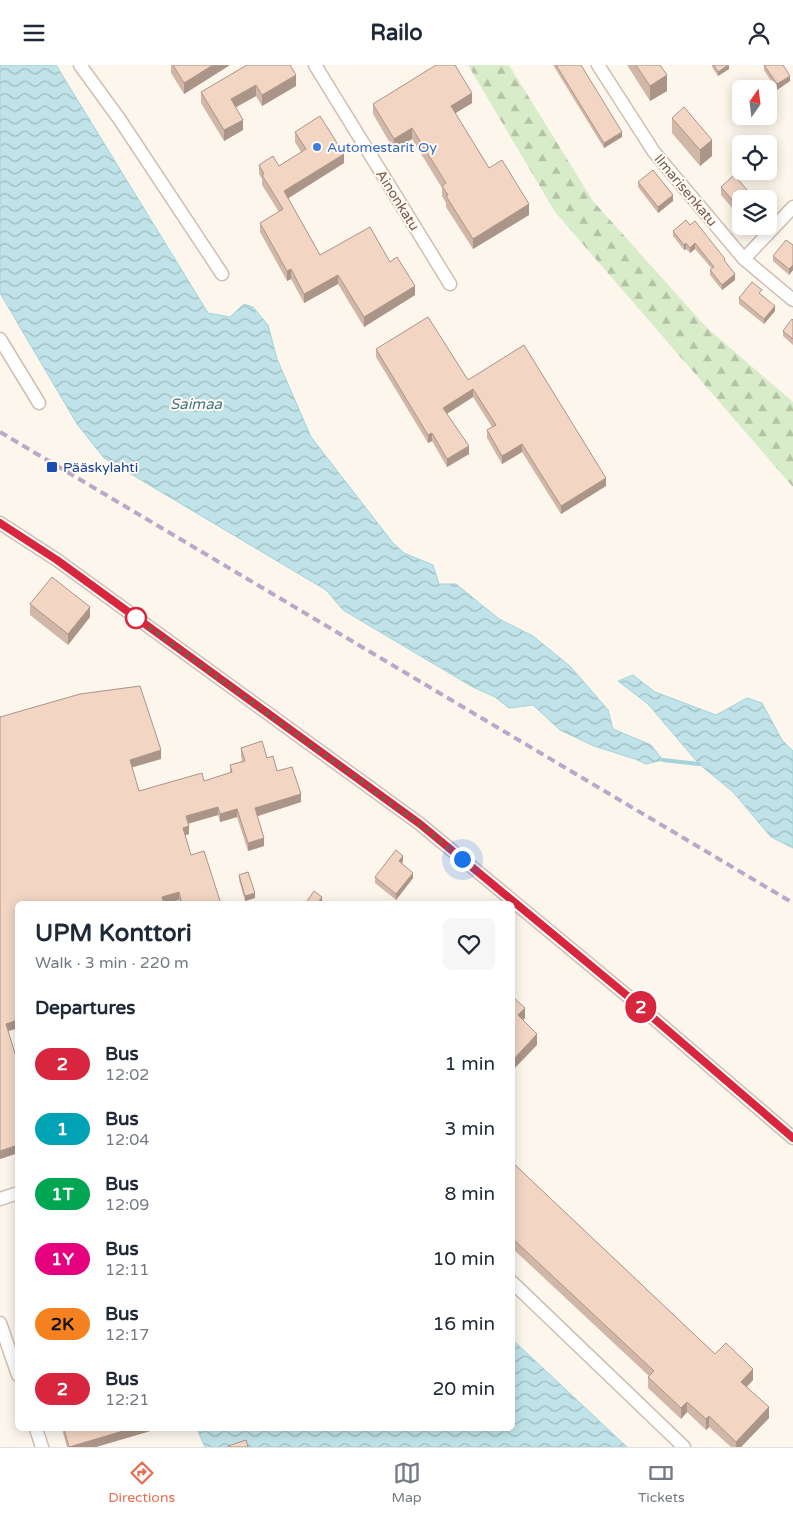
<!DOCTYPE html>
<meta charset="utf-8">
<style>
:root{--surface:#fff;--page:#f6f6f7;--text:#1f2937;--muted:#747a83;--line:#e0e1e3;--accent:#e76f51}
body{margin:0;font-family:"Varela Round",sans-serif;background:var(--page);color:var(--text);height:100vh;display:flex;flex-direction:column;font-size:19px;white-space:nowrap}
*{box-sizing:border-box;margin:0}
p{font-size:16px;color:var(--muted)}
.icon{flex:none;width:28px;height:28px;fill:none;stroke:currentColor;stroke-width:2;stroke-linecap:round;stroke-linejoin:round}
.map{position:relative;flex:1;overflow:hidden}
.side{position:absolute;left:15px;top:836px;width:500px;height:530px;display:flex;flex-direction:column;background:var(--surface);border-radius:8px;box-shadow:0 2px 12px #0003}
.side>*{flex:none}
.badge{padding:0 10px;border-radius:16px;font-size:18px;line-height:32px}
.needle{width:32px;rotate:14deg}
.tools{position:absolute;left:732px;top:15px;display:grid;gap:10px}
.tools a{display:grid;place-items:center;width:45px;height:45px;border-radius:8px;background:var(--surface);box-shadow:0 2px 12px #0003;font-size:25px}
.you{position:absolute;width:25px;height:25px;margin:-12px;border:4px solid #fff;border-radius:50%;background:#1a73e8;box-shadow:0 0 0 8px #1a73e833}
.map>.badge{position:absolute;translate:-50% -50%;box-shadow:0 0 0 2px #fff}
h2{padding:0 20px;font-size:19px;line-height:45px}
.round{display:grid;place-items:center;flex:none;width:52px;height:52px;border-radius:8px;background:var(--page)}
.head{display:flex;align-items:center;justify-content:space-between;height:85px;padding:0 20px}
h1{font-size:24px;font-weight:800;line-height:38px}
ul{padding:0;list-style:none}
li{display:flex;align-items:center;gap:15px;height:65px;padding:0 20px}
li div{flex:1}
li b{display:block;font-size:19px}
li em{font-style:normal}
li .badge{min-width:55px;font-weight:700;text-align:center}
header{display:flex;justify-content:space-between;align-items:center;height:65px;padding:0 20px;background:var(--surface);font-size:22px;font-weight:800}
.tabs{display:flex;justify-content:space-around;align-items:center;height:70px;border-top:1px solid var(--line);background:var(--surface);font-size:14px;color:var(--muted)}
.tabs a{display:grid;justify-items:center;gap:2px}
.tabs .selected{color:var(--accent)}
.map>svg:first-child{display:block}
</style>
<header><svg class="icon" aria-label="menu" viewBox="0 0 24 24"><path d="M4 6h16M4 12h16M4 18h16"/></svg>Railo<svg class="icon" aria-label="person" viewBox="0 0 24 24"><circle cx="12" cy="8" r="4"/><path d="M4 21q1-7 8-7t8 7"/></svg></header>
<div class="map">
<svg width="793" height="1382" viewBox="0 0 793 1382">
<defs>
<pattern id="forest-firs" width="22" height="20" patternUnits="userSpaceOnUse" patternTransform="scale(1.25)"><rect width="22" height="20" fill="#d8ecc9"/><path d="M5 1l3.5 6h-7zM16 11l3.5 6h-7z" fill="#b4c2a5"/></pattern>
<pattern id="water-waves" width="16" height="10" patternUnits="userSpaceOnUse" patternTransform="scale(1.25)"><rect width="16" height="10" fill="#bfe3e8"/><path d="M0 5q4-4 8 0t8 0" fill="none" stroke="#a0bbbe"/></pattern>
</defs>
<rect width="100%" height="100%" fill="#fdf6ec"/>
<!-- forest -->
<path fill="url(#forest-firs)" d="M468,0H509L593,136L706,262L793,337V422L555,147Z"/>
<!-- water -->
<path fill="url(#water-waves)" stroke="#a5d3da" d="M0,0H56L208,248L230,252L244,239L253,242L268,260L277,294L311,372L393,478L404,488L433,500L439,519H456L499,554L533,571L571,602L608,645L613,664L651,680L663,695L646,699L635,694L594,681L560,665L533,640L509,643L495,632L471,621L343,545L326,525L104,393L77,359L0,228Z
M633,610L655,627L716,650L747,633L762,638L782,675L793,686V783L771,772L733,727L699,699L648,639L618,616Z
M513,1275L627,1382H205L197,1364H512Z"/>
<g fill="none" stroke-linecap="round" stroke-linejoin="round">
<!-- stream -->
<path stroke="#a5d3da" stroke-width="4" d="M663,695L699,699"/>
<!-- minor casing -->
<g stroke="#d1beb0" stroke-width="15">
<path id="minor" d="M80,0L120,55L222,209
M315,0L450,219
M598,0L654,87L744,194L793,235
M744,194L793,142
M0,274L39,338
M0,458L57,495L420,759L630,933L793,1073
M0,1134L18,1128
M512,1217L684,1382
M0,1258L18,1310
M36,1364L42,1382"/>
</g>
<!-- minor -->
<use href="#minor" stroke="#fff" stroke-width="12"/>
<!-- rail -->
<path stroke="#b9a8c9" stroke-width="4" stroke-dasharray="8 5" stroke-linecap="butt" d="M0,367L793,838"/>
</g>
<!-- wall -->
<path fill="#d1b7a8" d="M171,0H230L184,29L171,8Z
M247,0L296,21L262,41L256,31L236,42L243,65L224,76L201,38V27Z
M553,0H581L622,72L604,83Z
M627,0H660L667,26L650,36Z
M712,0H729V4L718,11L712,2Z
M764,0L790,16L777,25L764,5Z
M472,38L455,48L489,103L529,150L473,184L446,142V138L442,131V123L412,74L394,85L373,49V39Z
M672,53L712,91L700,101L672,68Z
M295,67L344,98L288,133L320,190L390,197L415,230L364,262L338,219L304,238L291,214L287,216L260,167V158L279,147L262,120V114L259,109V100L279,101L301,87L295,77Z
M638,117L673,136L658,148L638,122Z
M721,122L741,134V153L721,130Z
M690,160L725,197L735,215L722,225L710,210V205L712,204L695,184L690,188L686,184L684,185L673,171V166Z
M793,180V205L789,210L773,196V191Z
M762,230L775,246L764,259L739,239V233Z
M793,255V280L783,271V266Z
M376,284L468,315L606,421L561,449L522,387L502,399L487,373V365L492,362L473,332L447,349L469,389L447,402L432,376L428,378L376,292Z
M30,539L90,552L68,580L30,550Z
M0,652L161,694L132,702L139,726L204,716L230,708V700L242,696L241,691V683L267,693L301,737L257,751L264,781L248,786L237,752L220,757L218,750L188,759L189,769L185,770L191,790L221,839H180L179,835L18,839L8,966L18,1088L0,1094Z
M403,796L402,798L413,813L396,835L375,818V812Z
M239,810L255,833L245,836L239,815Z
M512,1097L715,1289L753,1315L747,1322L769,1353L741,1382H731L709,1362L706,1365L687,1347L681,1354L648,1323V1312L649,1311L512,1183Z
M62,1364H157L96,1382H67Z"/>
<!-- shaded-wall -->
<path fill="#aa9588" d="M213,0H230L184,29V18Z
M729,0V4L718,11V7Z
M296,10V21L262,41V30Z
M667,10V26L650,36V21Z
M790,11V16L777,25V19Z
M256,20V31L231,45V34Z
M472,28V38L451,51V41Z
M243,55V65L224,76V65Z
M412,63V74L394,85V74Z
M622,67V72L604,83V78Z
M712,75V91L700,101V85Z
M344,89V98L284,136V126Z
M673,130V136L658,148V142Z
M529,139V150L473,184V174Z
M686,178V184L684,185V180Z
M695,178V184L690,188V183Z
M793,200V205L789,210V204Z
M291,204V214L287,216V206Z
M735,209V215L722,225V220Z
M338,210V219L304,238V229Z
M415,221V230L364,262V252Z
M775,241V246L764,259V254Z
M473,324V332L443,351V343Z
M432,368V376L428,378V370Z
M522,379V387L502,399V391Z
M469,381V389L447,402V394Z
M606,413V421L561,449V441Z
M90,542V552L68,580V569Z
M161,685V694L130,703V695Z
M301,729V737L255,752V743Z
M218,742V750L186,759V751Z
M237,744V752L220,757V749Z
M189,761V769L183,771V763Z
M264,773V781L248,786V778Z
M403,791V796L399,802V796Z
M413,808V813L396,835V829Z
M179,827V835L166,839H162V832Z
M255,828V833L245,836V831Z
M322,832V838L321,839H317Z
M525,943V953L518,961V950Z
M18,955V963L6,967V959Z
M537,969V980L512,1006V996Z
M18,1080V1088L0,1094V1086Z
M753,1304V1315L741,1327V1317Z
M687,1337V1347L681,1354V1343Z
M769,1342V1353L741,1382H736V1377Z
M709,1351V1362L706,1365V1354Z
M130,1364H157L96,1382H69Z"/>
<!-- building -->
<path fill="#f3d5c3" stroke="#aa9588" d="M173,0H213L184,18Z
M247,0H290L296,10L262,30L256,20L231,34L243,55L224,65L201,27Z
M436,0H455L472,28L451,41L489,103L502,95L529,139L473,174L446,131L448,130L442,121L446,118L412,63L394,74L373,39Z
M556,0H581L622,67L604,78Z
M636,0H660L667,10L650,21Z
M714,0H728L718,7Z
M764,0H783L790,11L777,19Z
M684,42L712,75L700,85L672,53Z
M320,51L344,89L284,126L320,190L370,162L390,197L397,192L415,221L364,252L338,210L304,229L291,204L287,206L260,158L283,144L262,110L264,109L259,100L273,91L279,101L306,84L295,67Z
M653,105L673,130L658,142L638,117Z
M734,110L755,134H741V145L721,122Z
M686,155L690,160L695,156L725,194L724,195L735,209L722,220L710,205L714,202L695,178L690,183L686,178L684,180L673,166Z
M786,175L793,180V200L789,204L773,191Z
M752,217L762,225L759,228L775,241L764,254L739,233Z
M428,252L468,315L524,280L606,413L561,441L522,379L502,391L487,365L496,360L473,324L443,343L469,381L447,394L432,368L428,370L376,284Z
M792,254L793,255V274L783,266Z
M52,512L90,542L68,569L30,539Z
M140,621L161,685L130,695L139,726L202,708L204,716L232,707L230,700L245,696L241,683L262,676L267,693L273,691L277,706L292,702L301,729L255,743L264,773L248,778L237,744L220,749L218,742L186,751L189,761L183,763L191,790L204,786L221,839H182L179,827L162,832L164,839H18V955L6,959L18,998V1080L0,1086V652L80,629Z
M396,785L403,791L399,796L413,808L396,829L375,812Z
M248,807L255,828L245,831L239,810Z
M314,826L322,832L317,839H305Z
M512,931L525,943L518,950L537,969L512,996Z
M512,1097L715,1289L726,1278L753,1304L741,1317L769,1342L736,1377L709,1351L706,1354L687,1337L681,1343L648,1312L654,1306L512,1173Z
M64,1364H130L69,1382Z
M246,1375L248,1382H229L228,1381Z"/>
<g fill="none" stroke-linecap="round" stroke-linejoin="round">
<!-- line casing -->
<g stroke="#fff" stroke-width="11">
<path id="line" d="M0,458L57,495L420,759L630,933L793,1073"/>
</g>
<!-- line -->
<use href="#line" stroke="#d7263d" stroke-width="8"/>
<!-- walk -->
<path stroke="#7a5c4d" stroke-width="5" stroke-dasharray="0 9" d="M136,553L420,759L462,794"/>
</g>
<!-- markers -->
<circle fill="#3f7fe0" stroke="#fffaf3" stroke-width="2" cx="317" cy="82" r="5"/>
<rect fill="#1a4fb4" stroke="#fffaf3" stroke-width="2" x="46" y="396" width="12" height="12" rx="2.5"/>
<circle fill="#fff" stroke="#d7263d" stroke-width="2.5" cx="136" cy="553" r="10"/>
<g text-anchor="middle" stroke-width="4" stroke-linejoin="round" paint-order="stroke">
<!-- shop labels -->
<g font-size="14" fill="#366cbe" stroke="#fffaf3" text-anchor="start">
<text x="327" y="87">Automestarit Oy</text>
</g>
<!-- street labels -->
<g font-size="14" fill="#7a5c4d" stroke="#fffaf3">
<text transform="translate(686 125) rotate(50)" y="5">Ilmarisenkatu</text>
<text transform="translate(398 135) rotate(58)" y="5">Ainonkatu</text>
</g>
<!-- transit labels -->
<g font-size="14" fill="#164399" stroke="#fffaf3" text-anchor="start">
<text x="63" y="407">Pääskylahti</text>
</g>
<!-- water labels -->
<g font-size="15" font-style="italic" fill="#437c86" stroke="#fffaf3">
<text x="196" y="344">Saimaa</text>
</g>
</g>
</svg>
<div class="tools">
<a><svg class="needle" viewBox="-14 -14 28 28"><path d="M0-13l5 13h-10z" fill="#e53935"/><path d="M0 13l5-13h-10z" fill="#747a83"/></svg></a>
<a><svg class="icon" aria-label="locate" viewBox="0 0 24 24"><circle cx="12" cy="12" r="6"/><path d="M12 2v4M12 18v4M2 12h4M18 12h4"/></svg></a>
<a><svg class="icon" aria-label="layers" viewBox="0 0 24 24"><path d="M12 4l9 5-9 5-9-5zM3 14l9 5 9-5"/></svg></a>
</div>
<div class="you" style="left:462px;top:794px"></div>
<b class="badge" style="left:641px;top:942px;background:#d7263d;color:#fff">2</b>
<section class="side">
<div class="head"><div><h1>UPM Konttori</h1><p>Walk · 3 min · 220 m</p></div><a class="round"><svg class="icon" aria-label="heart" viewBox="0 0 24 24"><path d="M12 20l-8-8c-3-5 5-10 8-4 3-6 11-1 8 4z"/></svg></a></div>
<h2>Departures</h2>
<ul>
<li><span class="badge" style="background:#d7263d;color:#fff">2</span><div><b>Bus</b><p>12:02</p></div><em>1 min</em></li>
<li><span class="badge" style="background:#00a3b4;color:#fff">1</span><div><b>Bus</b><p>12:04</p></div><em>3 min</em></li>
<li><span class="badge" style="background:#00a651;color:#fff">1T</span><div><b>Bus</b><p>12:09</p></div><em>8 min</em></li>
<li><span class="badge" style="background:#e6007e;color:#fff">1Y</span><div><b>Bus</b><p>12:11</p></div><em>10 min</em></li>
<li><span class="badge" style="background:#f58220;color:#111">2K</span><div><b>Bus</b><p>12:17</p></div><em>16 min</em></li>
<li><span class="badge" style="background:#d7263d;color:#fff">2</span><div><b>Bus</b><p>12:21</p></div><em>20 min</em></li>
</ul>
</section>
</div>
<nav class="tabs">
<a class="selected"><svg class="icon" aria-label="directions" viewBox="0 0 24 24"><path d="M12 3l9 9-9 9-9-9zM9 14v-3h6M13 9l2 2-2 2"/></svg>Directions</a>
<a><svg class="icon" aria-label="map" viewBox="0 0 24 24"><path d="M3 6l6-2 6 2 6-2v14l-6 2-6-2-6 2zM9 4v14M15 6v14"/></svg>Map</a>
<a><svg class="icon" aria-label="tickets" viewBox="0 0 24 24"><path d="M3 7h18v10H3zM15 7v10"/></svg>Tickets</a>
</nav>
